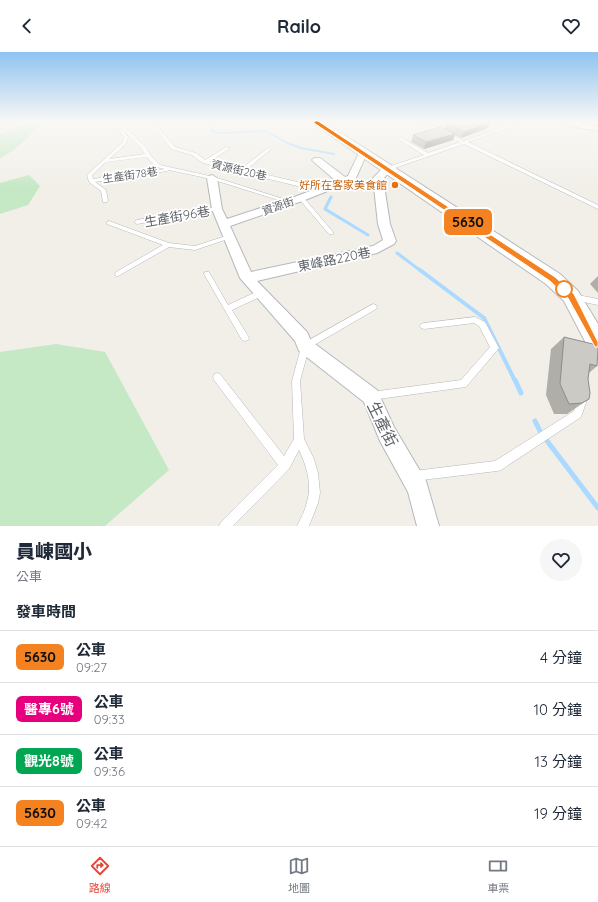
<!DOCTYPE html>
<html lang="zh-TW">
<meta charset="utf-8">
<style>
:root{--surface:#fff;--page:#f6f6f7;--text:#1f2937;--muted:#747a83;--line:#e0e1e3;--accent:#ea4335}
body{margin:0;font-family:Quicksand,"Noto Sans TC",sans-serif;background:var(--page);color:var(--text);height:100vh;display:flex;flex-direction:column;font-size:15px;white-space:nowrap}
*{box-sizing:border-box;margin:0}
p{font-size:13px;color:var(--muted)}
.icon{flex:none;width:22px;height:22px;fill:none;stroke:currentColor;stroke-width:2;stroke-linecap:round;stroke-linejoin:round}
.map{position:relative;height:474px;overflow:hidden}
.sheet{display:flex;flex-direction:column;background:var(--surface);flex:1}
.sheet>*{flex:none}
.badge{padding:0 8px;border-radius:6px;font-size:14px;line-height:26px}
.map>.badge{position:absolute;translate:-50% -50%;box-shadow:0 0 0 2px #fff}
h2{padding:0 16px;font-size:15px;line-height:36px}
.round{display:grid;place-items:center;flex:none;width:42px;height:42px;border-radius:21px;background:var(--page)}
.overview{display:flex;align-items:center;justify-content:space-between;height:68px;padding:0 16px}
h1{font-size:19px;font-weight:800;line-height:30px}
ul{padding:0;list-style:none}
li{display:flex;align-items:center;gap:12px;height:52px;padding:0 16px;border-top:1px solid var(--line)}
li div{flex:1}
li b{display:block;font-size:15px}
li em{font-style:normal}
li .badge{min-width:44px;font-weight:700;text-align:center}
header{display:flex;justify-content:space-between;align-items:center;height:52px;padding:0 16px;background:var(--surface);font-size:18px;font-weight:800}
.tabs{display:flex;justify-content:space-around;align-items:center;height:56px;border-top:1px solid var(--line);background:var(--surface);font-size:11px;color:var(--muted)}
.tabs a{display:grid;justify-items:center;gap:2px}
.tabs .active{color:var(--accent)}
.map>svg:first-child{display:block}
</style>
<header><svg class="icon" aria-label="back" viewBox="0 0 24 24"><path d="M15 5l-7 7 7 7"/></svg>Railo<svg class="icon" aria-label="heart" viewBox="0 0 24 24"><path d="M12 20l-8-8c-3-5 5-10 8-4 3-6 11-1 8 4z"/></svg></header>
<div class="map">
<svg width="598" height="474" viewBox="0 0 598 474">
<rect width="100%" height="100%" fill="#f1efe8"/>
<!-- green -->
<path fill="#c5e8c5" d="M27,70H41C31,84 15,99 0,106V82Z
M29,123L40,134L28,153L0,162V131Z
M56,292L105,300L169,418L105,474H0V300Z"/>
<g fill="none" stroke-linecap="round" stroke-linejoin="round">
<!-- stream-far3 -->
<path stroke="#aadaff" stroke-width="2" d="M215,70L211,79L221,81L266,79L287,91L301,96L334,102"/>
<!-- stream-far2 -->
<path stroke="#aadaff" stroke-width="3" d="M331,145L325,157L368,183
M397,201L421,219"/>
<!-- stream-far1 -->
<path stroke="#aadaff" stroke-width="4" d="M420,218L484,266L515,329"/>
<!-- stream -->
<path stroke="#aadaff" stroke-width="5" d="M515,328L521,341
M535,369L541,381L598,456"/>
<!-- service casing -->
<g stroke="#b5b8bc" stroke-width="1">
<path id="service" d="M15,70H22L0,77V75Z
M115,70H119L144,93L152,105L160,113L214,125L293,150L290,152L288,151L211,127L169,118L167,119L95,130L106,138L108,149L107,150H103L101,139L89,130L87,123L122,91L124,85L119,78L122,77ZM123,78L140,95L145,102L109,107L126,92L128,85ZM147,105L156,115L165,117L93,127L92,123L106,110Z
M239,70H243L252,78L249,79Z
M420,70H425L464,89L515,71L514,70H520V72L468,90L598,153V157L464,92L389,118H385V116L424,103L398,87V85H400L428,101L460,90Z
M155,72L175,95L196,101L205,108L226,95L230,96L209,110L241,117L268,96H270V98L246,118L306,132L335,131L338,133L335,135L306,136L203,111L192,103L171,97L153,73Z
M301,144L303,145L333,180V182H329L299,147V145Z
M217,155L219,156V158L137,172L134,170L137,168Z
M109,169L169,191L195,194L229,183L232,185L231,186L195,198L169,195L118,224H116L115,222L116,220L163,193L107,172V170Z
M205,220H209L228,253L258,239H264L265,241L264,243L232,258L248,284L249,286L248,288L245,289L242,288L204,222Z
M573,242L598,247V253L570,247L569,245L570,243Z
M373,252L376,253L377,255L376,257L309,296L300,329L304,387L314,407L318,421L320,441L318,451L309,474H297C301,466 305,459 307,450C312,432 307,415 299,398L289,417L233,474H219L221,470L278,413L214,328L213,325L214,322L217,321L220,322L284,404L294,387L292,329L302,292Z
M475,265L485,270L499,296L466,335L371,348L368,347L366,344L368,341L371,340L461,328L490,295L479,274L474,271L424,277L421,276L420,274L421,272L424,271Z
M583,341L586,342L588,345L581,365L501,418L497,419L414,429L410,428L409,424L410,420L414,419L495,409L574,359L580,342Z"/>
</g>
<!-- minor casing -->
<g stroke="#b5b8bc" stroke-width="2">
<path id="minor" d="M565,70H575L598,75V79L565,73Z
M363,98L367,101L355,128L305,148L230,174L251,220L373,194L383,188L378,172L373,126L384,115H390L392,117L383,127L390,172L396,189L394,192L377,201L257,229L307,280L311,289L377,338L394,375L426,429L439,474H417L408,440L380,389L364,350L299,299L295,289L240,226L212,157L207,126L209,124L212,123L217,126L222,157L227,167L297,144L336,129L314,110L312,108L314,106H320L345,125L348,124L359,101Z"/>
</g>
<!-- secondary casing -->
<g stroke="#b6babf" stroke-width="2">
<path id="secondary" d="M311,70H324L560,222L578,239L598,272V302L590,299L564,249L546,232Z"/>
</g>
<!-- service -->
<use href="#service" fill="#fff" fill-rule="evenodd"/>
<!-- minor -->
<use href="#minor" fill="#fff" fill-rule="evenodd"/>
<!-- secondary -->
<use href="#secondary" fill="#fff" fill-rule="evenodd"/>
</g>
<!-- wall -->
<path fill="#afaea9" d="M446,71L488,76L461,86L455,83L453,88L424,97L411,90L413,83L444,77Z
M598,224V241L590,232Z
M564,285L597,314L589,321L588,327L589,347L567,362H554L546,343L551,297Z"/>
<!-- shaded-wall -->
<path fill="#8f8d8a" d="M491,70L488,76L461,86L464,80Z
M455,82L453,88L424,97L426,90Z"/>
<!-- building -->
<path fill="#cccac5" stroke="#8f8d8a" d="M450,70H491L464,80L446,71Z
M441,75L455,82L426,90L413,83Z
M564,285L597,293L598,296L597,314L590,312L588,327L590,341L589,347L582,351L569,352L560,332Z"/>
<!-- sky -->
<linearGradient id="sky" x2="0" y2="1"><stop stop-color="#8fc3f1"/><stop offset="0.51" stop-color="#f9f8f5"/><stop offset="1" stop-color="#f9f8f5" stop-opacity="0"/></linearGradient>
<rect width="598" height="137" fill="url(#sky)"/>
<!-- line -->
<path fill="#f58220" stroke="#fff" d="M314,69H318L555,225L574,242L598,290V295H595L568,246L550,229L314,71Z"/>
<!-- markers -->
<circle fill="#e8710a" stroke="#fff" stroke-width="1.5" cx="395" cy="133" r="4"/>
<circle fill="#fff" stroke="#f58220" stroke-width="2" cx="564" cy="237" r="8"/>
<g text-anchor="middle" stroke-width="3.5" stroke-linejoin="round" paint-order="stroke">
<!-- far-street labels -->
<g font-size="11" fill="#5f6368" stroke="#fff">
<text transform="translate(239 118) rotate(13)" y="4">資源街20巷</text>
<text transform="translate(130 123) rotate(-8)" y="4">生產街78巷</text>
<text transform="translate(278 154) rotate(-19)" y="4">資源街</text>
</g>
<!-- far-food labels -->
<g font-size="11" fill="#c56008" stroke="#fff" text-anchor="end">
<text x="387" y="137">好所在客家美食館</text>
</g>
<!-- street labels -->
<g font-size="13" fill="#5f6368" stroke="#fff">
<text transform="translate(177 164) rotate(-10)" y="5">生產街96巷</text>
<text transform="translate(334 207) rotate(-12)" y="5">東峰路220巷</text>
</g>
<!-- near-street labels -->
<g font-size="16" fill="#5f6368" stroke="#fff">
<text transform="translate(383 372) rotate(64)" y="6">生產街</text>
</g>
</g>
</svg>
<b class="badge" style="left:468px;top:170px;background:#f58220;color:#111">5630</b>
</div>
<section class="sheet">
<div class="overview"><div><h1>員崠國小</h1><p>公車</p></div><a class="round"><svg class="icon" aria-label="heart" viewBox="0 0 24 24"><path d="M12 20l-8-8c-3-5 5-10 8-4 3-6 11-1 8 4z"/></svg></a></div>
<h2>發車時間</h2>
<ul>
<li><span class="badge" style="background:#f58220;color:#111">5630</span><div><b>公車</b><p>09:27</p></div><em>4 分鐘</em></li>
<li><span class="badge" style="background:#e6007e;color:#fff">醫專6號</span><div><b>公車</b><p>09:33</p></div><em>10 分鐘</em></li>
<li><span class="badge" style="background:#00a651;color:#fff">觀光8號</span><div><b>公車</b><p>09:36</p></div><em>13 分鐘</em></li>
<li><span class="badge" style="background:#f58220;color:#111">5630</span><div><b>公車</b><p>09:42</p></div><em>19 分鐘</em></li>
</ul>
</section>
<nav class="tabs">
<a class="active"><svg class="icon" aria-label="directions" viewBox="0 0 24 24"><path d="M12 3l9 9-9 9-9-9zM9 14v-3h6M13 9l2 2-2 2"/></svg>路線</a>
<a><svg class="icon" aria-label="map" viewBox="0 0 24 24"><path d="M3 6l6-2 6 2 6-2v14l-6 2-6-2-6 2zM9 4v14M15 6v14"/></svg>地圖</a>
<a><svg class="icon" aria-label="tickets" viewBox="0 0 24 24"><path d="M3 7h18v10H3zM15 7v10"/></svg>車票</a>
</nav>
